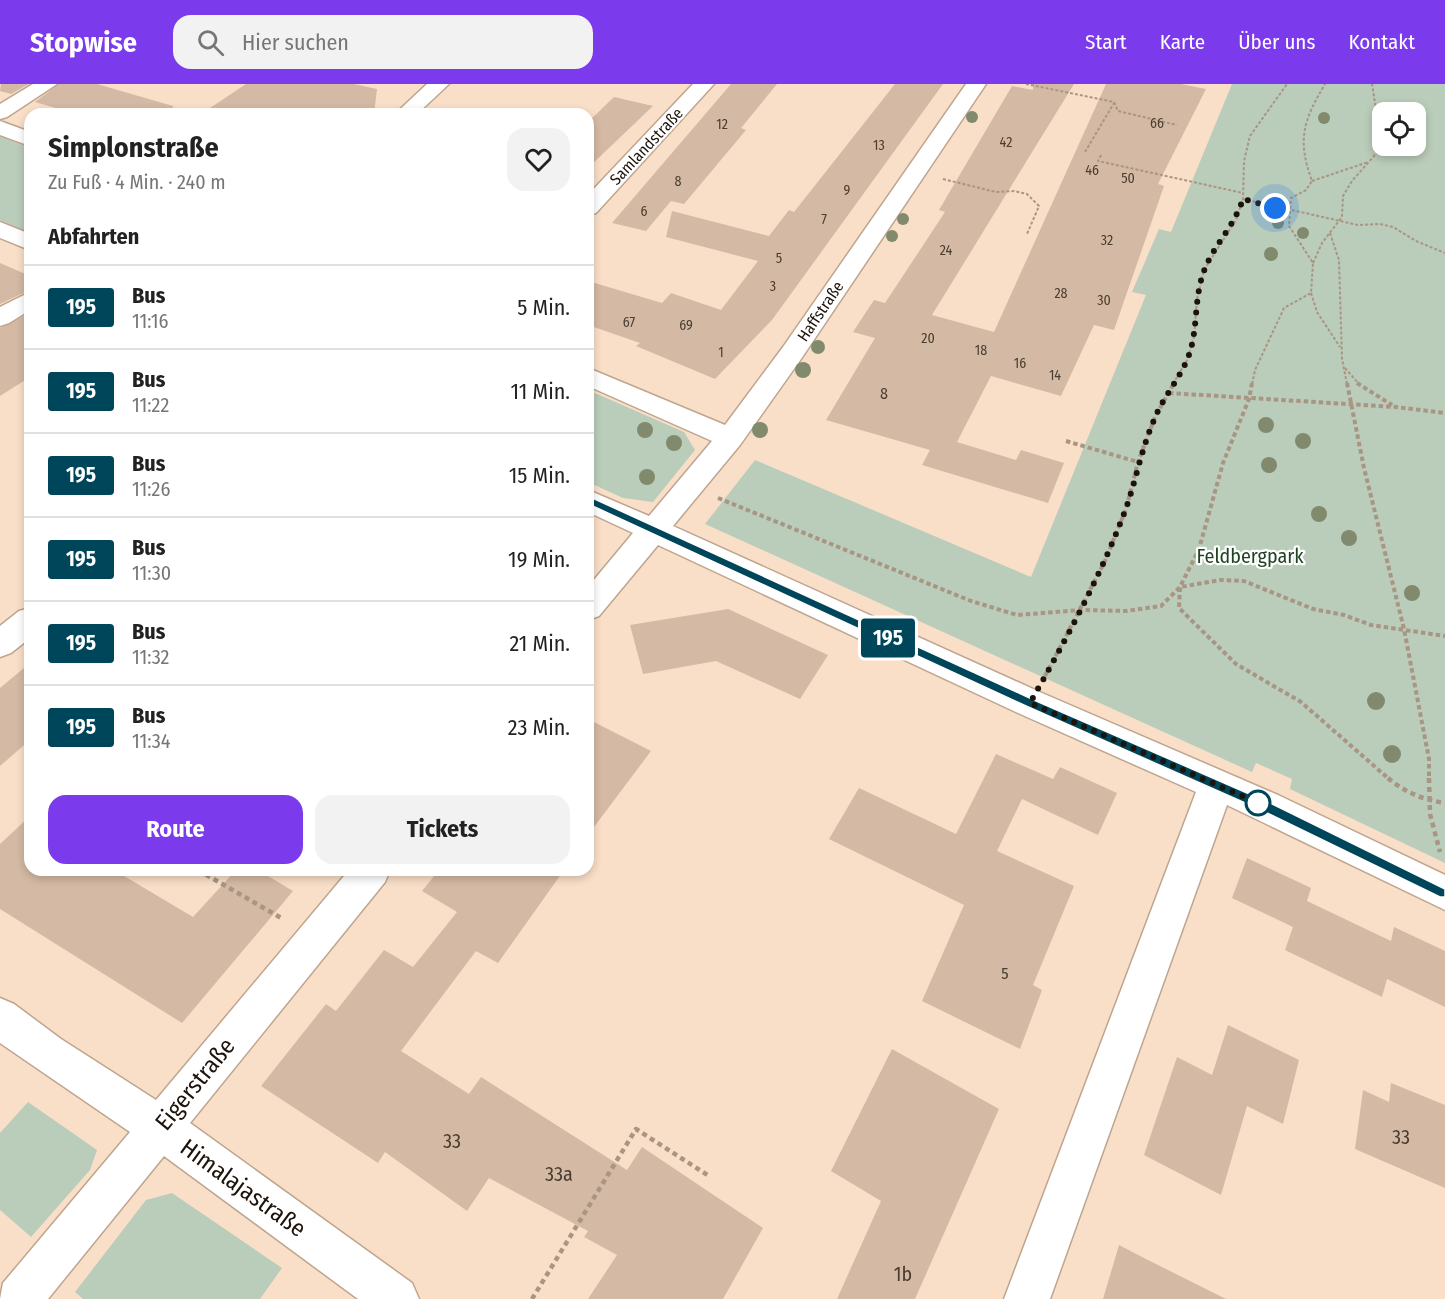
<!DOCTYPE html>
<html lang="de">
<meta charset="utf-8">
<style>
:root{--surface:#fff;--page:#f2f2f2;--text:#222;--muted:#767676;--line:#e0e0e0;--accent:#7c3aed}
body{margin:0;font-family:"Fira Sans Condensed",sans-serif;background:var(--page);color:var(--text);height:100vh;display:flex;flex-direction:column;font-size:22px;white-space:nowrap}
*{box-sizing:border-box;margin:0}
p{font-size:20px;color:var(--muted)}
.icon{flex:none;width:33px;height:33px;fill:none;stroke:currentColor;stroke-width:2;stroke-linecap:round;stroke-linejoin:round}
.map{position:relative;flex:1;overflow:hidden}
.panel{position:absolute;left:24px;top:24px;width:570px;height:768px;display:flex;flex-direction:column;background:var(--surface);border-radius:18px;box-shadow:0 3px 9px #0003}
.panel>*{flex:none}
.badge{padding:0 12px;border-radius:4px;font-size:21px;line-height:39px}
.fabs{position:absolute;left:1372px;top:18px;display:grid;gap:12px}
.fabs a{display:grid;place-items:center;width:54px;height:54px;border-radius:12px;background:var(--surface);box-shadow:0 3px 9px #0003;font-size:30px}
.you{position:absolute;width:30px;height:30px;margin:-15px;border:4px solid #fff;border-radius:50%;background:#1a73e8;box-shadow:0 0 0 9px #1a73e833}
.map>.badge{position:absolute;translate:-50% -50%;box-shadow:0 0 0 3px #fff}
h2{padding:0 24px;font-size:22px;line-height:54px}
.round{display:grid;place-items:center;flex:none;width:63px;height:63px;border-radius:18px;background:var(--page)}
.overview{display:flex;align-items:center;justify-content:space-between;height:102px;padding:0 24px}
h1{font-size:28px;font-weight:700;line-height:45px}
.cta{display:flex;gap:12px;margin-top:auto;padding:12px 24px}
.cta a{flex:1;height:69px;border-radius:18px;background:var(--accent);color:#fff;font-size:24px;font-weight:700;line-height:69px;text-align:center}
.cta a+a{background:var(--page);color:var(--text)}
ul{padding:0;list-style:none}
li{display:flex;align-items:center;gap:18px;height:84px;padding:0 24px;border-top:2px solid var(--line)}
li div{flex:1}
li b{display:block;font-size:22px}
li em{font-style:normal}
li .badge{min-width:66px;font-weight:700;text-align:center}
header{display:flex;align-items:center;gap:36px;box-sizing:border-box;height:84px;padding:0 30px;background:var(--accent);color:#fff}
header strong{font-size:28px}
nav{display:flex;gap:33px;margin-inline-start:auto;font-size:21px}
.search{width:420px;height:54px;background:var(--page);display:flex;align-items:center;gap:15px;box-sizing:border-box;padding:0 21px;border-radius:18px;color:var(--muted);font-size:22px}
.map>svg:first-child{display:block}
</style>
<header>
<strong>Stopwise</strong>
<div class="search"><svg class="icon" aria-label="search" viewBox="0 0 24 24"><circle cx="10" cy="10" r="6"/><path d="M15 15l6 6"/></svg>Hier suchen</div>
<nav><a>Start</a><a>Karte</a><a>Über uns</a><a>Kontakt</a></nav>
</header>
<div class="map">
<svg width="1445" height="1215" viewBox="0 0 1445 1215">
<rect width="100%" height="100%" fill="#f9dfc8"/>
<!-- green -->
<path fill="#baccba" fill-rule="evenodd" d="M1232,0H1445V779L1290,705L1292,695L1256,679L1252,688L705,440L755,376L1031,493L1146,211L1132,208L1159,145L1171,148ZM1383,28H1416V62H1383Z
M0,52L30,64V149L0,136Z
M588,306L684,348L695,366L653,418L623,414L588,398Z
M28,1018L97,1066L90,1086L31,1153L0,1126V1049Z
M172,1109L282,1184L260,1215H83L75,1208L146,1116Z"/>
<!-- building -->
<path fill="#d4baa4" d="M1,0H29L11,10L0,7Z
M59,0H97L173,22L172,30H76L35,18Z
M246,0H354L377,5L374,30H201Z
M731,0H777L741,44L746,46L684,120L671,117L646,147L612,139Z
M895,0H943L772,236L715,295L636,262L640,259L588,241V197L662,219L671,209L721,226L758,177L666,153L672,127L769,152L789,126L794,128Z
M1033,0H1074L932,231L994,248L1106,0H1181L1206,5L1158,100L1164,102L1114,246L1094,241L1061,312L991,292L957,358L1016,376L1021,366L1064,379L1048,419L922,381L930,366L826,336L875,254L853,248L874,216L885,219L945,128L939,126L1012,2L1033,6Z
M614,13L653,22L588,84V38Z
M0,179L30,192V206L0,220Z
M30,229V293L0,312V244Z
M728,525L828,571L800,615L716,577L643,590L630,541Z
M30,579V656L0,682V604Z
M588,635L651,667L588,751Z
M996,670L1053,695L1060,683L1117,709L1098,751L1022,715L997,767L1074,802L1033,901L1042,906L1020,965L922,917L964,821L829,755L859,704L956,750Z
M30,732V786H114L193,833L236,786H258L293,807L182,939L0,825V760Z
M1247,774L1311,804L1307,817L1391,857L1394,843L1445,867V923L1387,895L1382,913L1285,866L1293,843L1232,814Z
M439,786H564L498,879L476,867L401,967L469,1010L481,993L627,1086L642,1063L763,1144L723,1215H588L617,1171L584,1153L588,1147L489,1094L467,1127L385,1068L378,1079L261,1002L326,920L336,927L384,866L413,883L457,828L422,807Z
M1228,941L1299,976L1283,1040L1247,1022L1221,1111L1144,1071L1177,973L1212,991Z
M892,965L999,1025L915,1215H837L881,1117L831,1087Z
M1391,999L1445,1021V1104L1355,1065L1363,1006L1389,1018Z
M1119,1161L1146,1175L1226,1215H1103Z"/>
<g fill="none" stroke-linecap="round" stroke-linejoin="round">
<!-- minor casing -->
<g stroke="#bea58f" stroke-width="3">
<path id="minor" d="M33,0H57L7,33L0,35V20Z
M427,0H449L417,30H395Z
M693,0H714L596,129L588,131V111Z
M966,0H986L801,275L740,361L673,442L1042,609L1278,711L1445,791V826L1227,721L1050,1215H1004L1196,708L1018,629L658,461L599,532L588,536V503L633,449L588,428V406L649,432L712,357L588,302V284L725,341L783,263Z
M0,37L30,48V62L0,51Z
M0,138L30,150V166L0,154Z
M30,208V226L9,239L0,242V223Z
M30,524V554L11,569L0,573V542L19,527Z
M349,786H390L385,798L190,1039L412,1199L419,1215H358L164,1072L48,1215H0L3,1199L130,1048L0,959V914L14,920L61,955L156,1016Z"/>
</g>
<!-- path-far2 -->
<path stroke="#a99584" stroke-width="2" stroke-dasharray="3 2" stroke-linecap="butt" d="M1026,0L1114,18L1118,27L1177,41
M1085,68L1114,19
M1101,71L1098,77L1243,109
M943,95L996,108L1014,107L1027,110L1039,122L1027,150
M1312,97L1368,78
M1243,115L1358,141L1380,140L1393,143L1416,157L1445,169
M1330,149L1339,176L1342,275L1347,300
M1313,179L1322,159L1342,133L1343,112L1352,97L1382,63L1372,0
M1311,209L1317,228L1340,263
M1345,284L1359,300
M1173,300L1187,276L1194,253L1197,215L1204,186L1236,136L1243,115L1244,77L1250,52L1287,0
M1252,300L1255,286L1284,224L1311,209L1313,179L1289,142L1291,114L1306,106L1312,97C1297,56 1303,37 1325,0"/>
<!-- path-far1 -->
<path stroke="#a99584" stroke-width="4" stroke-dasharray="4.5 3" stroke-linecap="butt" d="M1252,299L1249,315L1223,379L1199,465L1180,503L1179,524L1236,580L1301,618L1389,695
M1347,299L1364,384L1404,545L1429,675V695
M1357,299L1392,321
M1169,309L1396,323L1445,329
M1066,357L1138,378
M718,414L971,517L1017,531L1081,526L1126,527L1161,522L1180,503L1221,496L1244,497L1313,525L1344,531L1371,541L1445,552
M1045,592L1105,477L1126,425L1138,378L1155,333L1174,299"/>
<!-- path -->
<path stroke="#a99584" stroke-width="4.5" stroke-dasharray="5 4" stroke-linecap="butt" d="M1388,694C1404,708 1424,716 1445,719
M1429,694L1430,730L1440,768
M198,786L283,835
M532,1215L636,1045L709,1092"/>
<!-- minor -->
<use href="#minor" fill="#fff" fill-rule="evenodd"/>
</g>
<!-- trees -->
<g fill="#818a6d">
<circle cx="972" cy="33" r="6"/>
<circle cx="1324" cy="34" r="6"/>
<circle cx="903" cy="135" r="6"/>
<circle cx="1278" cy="139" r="6"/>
<circle cx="1303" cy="149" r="6"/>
<circle cx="892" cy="152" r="6"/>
<circle cx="1271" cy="170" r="7"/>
<circle cx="818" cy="263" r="7"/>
<circle cx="803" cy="286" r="8"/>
<circle cx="1266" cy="341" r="8"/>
<circle cx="645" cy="346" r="8"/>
<circle cx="760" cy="346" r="8"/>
<circle cx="1303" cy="357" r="8"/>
<circle cx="674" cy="359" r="8"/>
<circle cx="1269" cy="381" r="8"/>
<circle cx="647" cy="393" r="8"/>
<circle cx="1319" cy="430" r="8"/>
<circle cx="1349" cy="454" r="8"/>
<circle cx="1412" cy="509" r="8"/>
<circle cx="1376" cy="617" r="9"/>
<circle cx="1392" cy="670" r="9"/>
</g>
<!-- line -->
<path fill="#00465a" stroke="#fff" stroke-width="1.5" d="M588,412L1034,616L1270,719L1445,805V813H1440L1261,726L1026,622L584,418L583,416Z"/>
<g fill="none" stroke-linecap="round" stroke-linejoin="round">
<!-- walk -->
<path stroke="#1c130b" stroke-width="6" stroke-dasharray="0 10.8" d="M1258,719L1265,722L1030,619C1065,557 1100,494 1125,427C1136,397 1141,366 1154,336C1162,315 1178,297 1187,276C1199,248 1193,216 1204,187C1214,160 1233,145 1243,115L1275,124"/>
</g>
<!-- markers -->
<circle fill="#fff" stroke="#00465a" stroke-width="3" cx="1258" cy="719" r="12"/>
<g text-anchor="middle" stroke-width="4.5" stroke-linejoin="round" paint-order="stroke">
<!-- far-number labels -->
<g font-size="14" fill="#4a3d31">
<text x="1157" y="44">66</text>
<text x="722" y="45">12</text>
<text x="1006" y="63">42</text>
<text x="879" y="66">13</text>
<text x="1092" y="91">46</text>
<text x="1128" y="99">50</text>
<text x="678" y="102">8</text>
<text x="847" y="111">9</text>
<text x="644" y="132">6</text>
<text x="824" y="140">7</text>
<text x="1107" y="161">32</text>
<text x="946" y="171">24</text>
<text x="779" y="179">5</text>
<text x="773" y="207">3</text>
<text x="1061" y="214">28</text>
<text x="1104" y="221">30</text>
<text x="629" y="243">67</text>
<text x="686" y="246">69</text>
<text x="928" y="259">20</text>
<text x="981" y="271">18</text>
<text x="721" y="273">1</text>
<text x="1020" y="284">16</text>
<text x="1055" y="296">14</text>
</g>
<!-- far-street labels -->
<g font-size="16" fill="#1c130b" stroke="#fff">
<text transform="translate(646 62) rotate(-47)" y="6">Samlandstraße</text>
<text transform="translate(820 227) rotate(-56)" y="6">Haffstraße</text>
</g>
<!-- number labels -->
<g font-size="16" fill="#4a3d31">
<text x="884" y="315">8</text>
<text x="1005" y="895">5</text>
</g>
<!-- park labels -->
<g font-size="20" fill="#1f4422" stroke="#fff">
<text x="1250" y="479">Feldbergpark</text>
</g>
<!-- near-number labels -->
<g font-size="20" fill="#4a3d31">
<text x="1401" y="1060">33</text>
<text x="452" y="1064">33</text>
<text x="559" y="1097">33a</text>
<text x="903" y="1197">1b</text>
</g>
<!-- near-street labels -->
<g font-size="24" fill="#1c130b" stroke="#fff">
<text transform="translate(195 1000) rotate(-51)" y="8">Eigerstraße</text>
<text transform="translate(243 1104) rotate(36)" y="8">Himalajastraße</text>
</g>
</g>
</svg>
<div class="fabs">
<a><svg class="icon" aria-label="locate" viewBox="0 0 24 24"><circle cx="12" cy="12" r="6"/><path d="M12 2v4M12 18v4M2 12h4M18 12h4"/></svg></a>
</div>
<div class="you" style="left:1275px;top:124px"></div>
<b class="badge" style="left:888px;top:554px;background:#00465a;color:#fff">195</b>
<section class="panel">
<div class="overview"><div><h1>Simplonstraße</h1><p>Zu Fuß · 4 Min. · 240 m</p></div><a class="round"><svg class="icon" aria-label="heart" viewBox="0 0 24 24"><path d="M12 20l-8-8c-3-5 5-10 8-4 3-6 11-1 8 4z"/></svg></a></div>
<h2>Abfahrten</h2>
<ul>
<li><span class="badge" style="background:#00465a;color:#fff">195</span><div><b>Bus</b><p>11:16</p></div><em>5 Min.</em></li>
<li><span class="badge" style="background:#00465a;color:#fff">195</span><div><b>Bus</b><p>11:22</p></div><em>11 Min.</em></li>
<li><span class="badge" style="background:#00465a;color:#fff">195</span><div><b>Bus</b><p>11:26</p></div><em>15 Min.</em></li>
<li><span class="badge" style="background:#00465a;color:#fff">195</span><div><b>Bus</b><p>11:30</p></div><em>19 Min.</em></li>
<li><span class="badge" style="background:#00465a;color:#fff">195</span><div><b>Bus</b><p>11:32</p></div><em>21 Min.</em></li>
<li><span class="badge" style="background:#00465a;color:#fff">195</span><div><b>Bus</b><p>11:34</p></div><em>23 Min.</em></li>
</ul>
<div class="cta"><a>Route</a><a>Tickets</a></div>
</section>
</div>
